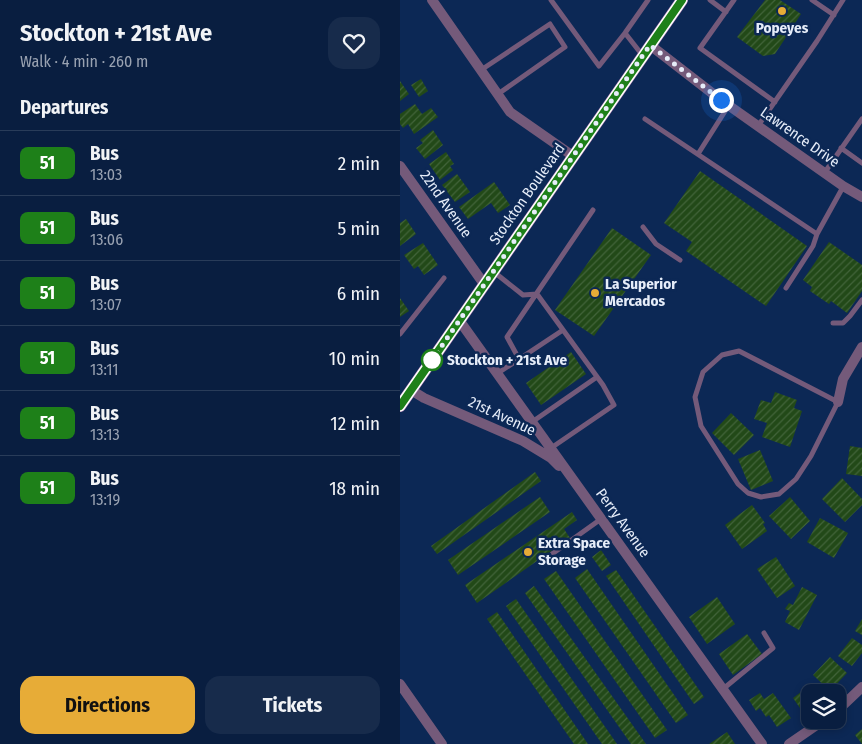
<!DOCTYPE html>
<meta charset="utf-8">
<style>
:root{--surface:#091e40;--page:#172b4b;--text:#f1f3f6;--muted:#99a2b1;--line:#293c59;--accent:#e7ac37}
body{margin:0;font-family:"Fira Sans Condensed",sans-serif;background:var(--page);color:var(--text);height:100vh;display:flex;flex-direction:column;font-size:19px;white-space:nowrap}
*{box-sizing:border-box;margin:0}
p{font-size:16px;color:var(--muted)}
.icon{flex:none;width:28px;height:28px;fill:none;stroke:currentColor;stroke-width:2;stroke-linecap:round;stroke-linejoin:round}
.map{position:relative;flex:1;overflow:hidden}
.sheet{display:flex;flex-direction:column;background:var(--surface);width:400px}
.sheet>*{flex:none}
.badge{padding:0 10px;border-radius:8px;font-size:18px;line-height:32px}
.tools{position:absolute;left:401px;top:684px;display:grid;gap:10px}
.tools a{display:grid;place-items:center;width:45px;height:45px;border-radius:10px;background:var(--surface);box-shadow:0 2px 8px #0003,0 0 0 1px var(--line);font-size:25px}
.you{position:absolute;width:25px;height:25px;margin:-12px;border:4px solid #fff;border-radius:50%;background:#1a73e8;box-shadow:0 0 0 8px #1a73e833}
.map>.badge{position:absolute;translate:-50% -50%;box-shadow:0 0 0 2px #fff}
h2{padding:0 20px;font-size:19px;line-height:45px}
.round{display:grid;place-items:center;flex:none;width:52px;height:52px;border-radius:15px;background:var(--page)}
.head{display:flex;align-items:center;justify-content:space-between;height:85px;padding:0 20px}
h1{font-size:24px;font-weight:700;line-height:38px}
.cta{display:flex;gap:10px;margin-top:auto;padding:10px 20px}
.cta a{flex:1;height:58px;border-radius:15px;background:var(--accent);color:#111;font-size:20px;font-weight:700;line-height:58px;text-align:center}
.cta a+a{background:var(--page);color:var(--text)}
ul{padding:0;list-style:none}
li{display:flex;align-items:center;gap:15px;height:65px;padding:0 20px;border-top:1px solid var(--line)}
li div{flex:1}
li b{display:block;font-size:19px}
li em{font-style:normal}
li .badge{min-width:55px;font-weight:700;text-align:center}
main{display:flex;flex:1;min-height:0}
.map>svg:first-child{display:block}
</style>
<main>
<section class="sheet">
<div class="head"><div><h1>Stockton + 21st Ave</h1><p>Walk · 4 min · 260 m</p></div><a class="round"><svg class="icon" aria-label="heart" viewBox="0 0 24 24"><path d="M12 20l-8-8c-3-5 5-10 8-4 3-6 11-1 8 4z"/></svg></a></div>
<h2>Departures</h2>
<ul>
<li><span class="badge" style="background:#1e8019;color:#fff">51</span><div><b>Bus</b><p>13:03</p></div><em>2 min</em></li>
<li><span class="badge" style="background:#1e8019;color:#fff">51</span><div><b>Bus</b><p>13:06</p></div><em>5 min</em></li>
<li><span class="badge" style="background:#1e8019;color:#fff">51</span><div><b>Bus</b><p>13:07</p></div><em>6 min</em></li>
<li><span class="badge" style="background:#1e8019;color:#fff">51</span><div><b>Bus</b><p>13:11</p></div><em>10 min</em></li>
<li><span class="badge" style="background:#1e8019;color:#fff">51</span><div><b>Bus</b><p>13:13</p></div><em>12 min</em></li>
<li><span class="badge" style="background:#1e8019;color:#fff">51</span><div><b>Bus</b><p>13:19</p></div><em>18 min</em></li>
</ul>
<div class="cta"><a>Directions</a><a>Tickets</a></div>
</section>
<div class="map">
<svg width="462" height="744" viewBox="0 0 462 744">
<defs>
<pattern id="building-hatch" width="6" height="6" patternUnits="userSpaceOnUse" patternTransform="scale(1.25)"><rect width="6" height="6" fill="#224918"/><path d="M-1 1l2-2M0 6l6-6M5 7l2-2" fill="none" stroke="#42643a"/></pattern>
</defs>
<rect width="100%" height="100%" fill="#0c2855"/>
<!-- building -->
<path fill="url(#building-hatch)" d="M365,0H380L401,14L375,54L363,56L337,37Z
M21,79L28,91L19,97L11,85Z
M0,81L9,94L0,101Z
M15,104L22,114L31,108L38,117L14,134L8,124L3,128L0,124V114Z
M33,130L43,145L25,159L16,148L23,143L20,140Z
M46,152L54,164L50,166L53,170L40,180L29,164Z
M300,171L407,246L366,306L286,251L292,242L264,223Z
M57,174L70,192L55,202L42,185Z
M94,182L110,205L98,213L91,203L68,219L59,207Z
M6,219L16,234L0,246V223Z
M212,228L251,255L194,336L155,310Z
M429,242L462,265V291L447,313L431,301L429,304L410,291L412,287L403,280Z
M23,243L38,265L24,275L18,266L14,269L4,255Z
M0,298L9,311L0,317Z
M171,352L186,374L141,405L126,383Z
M375,392L397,400L394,408L402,411L390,447L362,437L367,423L354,419L361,400L371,403Z
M331,413L354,435L334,455L312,433Z
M450,446L462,448V476L446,474Z
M360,450L373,481L351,490L338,459Z
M135,472L141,481L37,554L31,546Z
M442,478L462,499V505L445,522L422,499Z
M140,497L150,512L58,575L48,560Z
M390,497L410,521L391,539L369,516Z
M352,505L365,523L363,524L367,531L342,549L325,525Z
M172,512L177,520L164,529L170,538L77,603L65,585Z
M420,518L448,533L434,558L407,542Z
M201,550L211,565L202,571L192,557Z
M376,557L395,586L377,598L357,569Z
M187,569L288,715L276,723L175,578Z
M216,570L304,697L294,704L206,576Z
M156,571L267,730L255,738L144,579Z
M134,586L246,744H231L125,593Z
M402,587L417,595L399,630L385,622L390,611L385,609L389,603L393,605Z
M317,597L335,624L307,644L289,617Z
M116,599L217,744H202L106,606Z
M97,612L188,744H174L87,619Z
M462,619V635L455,631Z
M347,634L362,654L333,675L319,654Z
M452,638L462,645V653L452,666L438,656Z
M430,657L447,673L430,691L413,675Z
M413,683L420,692H410V705L402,711L393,698Z
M360,693L364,699L373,693L391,718L377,727L369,715L366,717L360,708L356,711L349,700Z
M462,729V744L455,735Z
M327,732L335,744H309Z"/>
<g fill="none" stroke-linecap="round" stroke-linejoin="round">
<!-- lane -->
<path stroke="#745a7a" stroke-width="5" d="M151,0L199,66L225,33L248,0
M310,0L326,12
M334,0L300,48L375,102
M412,0L434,15
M225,33L243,56
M81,70L150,24L165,47L98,94
M245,119L417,234
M358,126L417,41L443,0
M441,148L462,163
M298,154L329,105
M425,172L462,119
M243,227L256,244L280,260
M94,272L123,295L137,294L203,385L214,405L151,448
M386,288L413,246L417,234L443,187
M433,323H443L450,316L462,300
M0,334L44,278
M339,351L438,402L411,456L396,479L379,494L361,497L348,493L338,484L301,426L295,397L303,372L322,355Z
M119,359L107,337L193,210
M98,373L163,330
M132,422L197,377
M152,554L201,519
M323,689L373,648L364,633"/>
<!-- street -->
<path stroke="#745a7a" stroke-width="10" d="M32,0L110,112L173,156
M250,45L321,100L443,186L462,197
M0,166L84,284
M59,320L362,744
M11,390L24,398L123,441L151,458L159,466
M438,402L443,379L462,347
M0,684L42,744
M438,710L462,687
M389,744L424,720"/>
<!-- secondary -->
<path stroke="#9d74a7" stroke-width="12" d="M0,406L282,0"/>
</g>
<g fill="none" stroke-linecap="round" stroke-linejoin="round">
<!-- line casing -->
<g stroke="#fff" stroke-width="11">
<path id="line" d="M0,406L282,0"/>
</g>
<!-- line -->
<use href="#line" stroke="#1e8019" stroke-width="8"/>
<!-- walk -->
<path stroke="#e6edf9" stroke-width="5" stroke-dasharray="0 9" d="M32,360L250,45L321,100"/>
</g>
<!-- markers -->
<g fill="#e7ac37" stroke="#0c2855" stroke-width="2">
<circle cx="382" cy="11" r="5"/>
<circle cx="195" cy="293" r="5"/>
<circle cx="128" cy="552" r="5"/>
</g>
<circle fill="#fff" stroke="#1e8019" stroke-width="2.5" cx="32" cy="360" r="10"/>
<g text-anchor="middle" stroke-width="5" stroke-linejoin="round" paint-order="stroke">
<!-- poi labels -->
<g font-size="15" font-weight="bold" fill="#e6edf9" stroke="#0c2855" text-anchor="start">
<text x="382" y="33" text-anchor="middle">Popeyes</text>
<text x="205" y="289">La Superior<tspan x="205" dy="17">Mercados</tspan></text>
<text x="138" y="548">Extra Space<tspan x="138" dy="17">Storage</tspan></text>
</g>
<!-- street labels -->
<g font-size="15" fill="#e6edf9" stroke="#0c2855">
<text transform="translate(400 137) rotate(35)" y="5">Lawrence Drive</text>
<text transform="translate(127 194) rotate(-55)" y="5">Stockton Boulevard</text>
<text transform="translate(46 204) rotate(55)" y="5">22nd Avenue</text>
<text transform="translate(102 416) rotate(25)" y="5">21st Avenue</text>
<text transform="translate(223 523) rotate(54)" y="5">Perry Avenue</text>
</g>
<!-- stop labels -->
<g font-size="15" font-weight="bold" fill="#e6edf9" stroke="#0c2855" text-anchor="start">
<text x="47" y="365">Stockton + 21st Ave</text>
</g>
</g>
</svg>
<div class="tools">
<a><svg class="icon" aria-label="layers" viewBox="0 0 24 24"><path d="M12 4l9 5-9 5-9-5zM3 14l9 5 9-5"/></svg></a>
</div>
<div class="you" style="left:321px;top:100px"></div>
</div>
</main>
